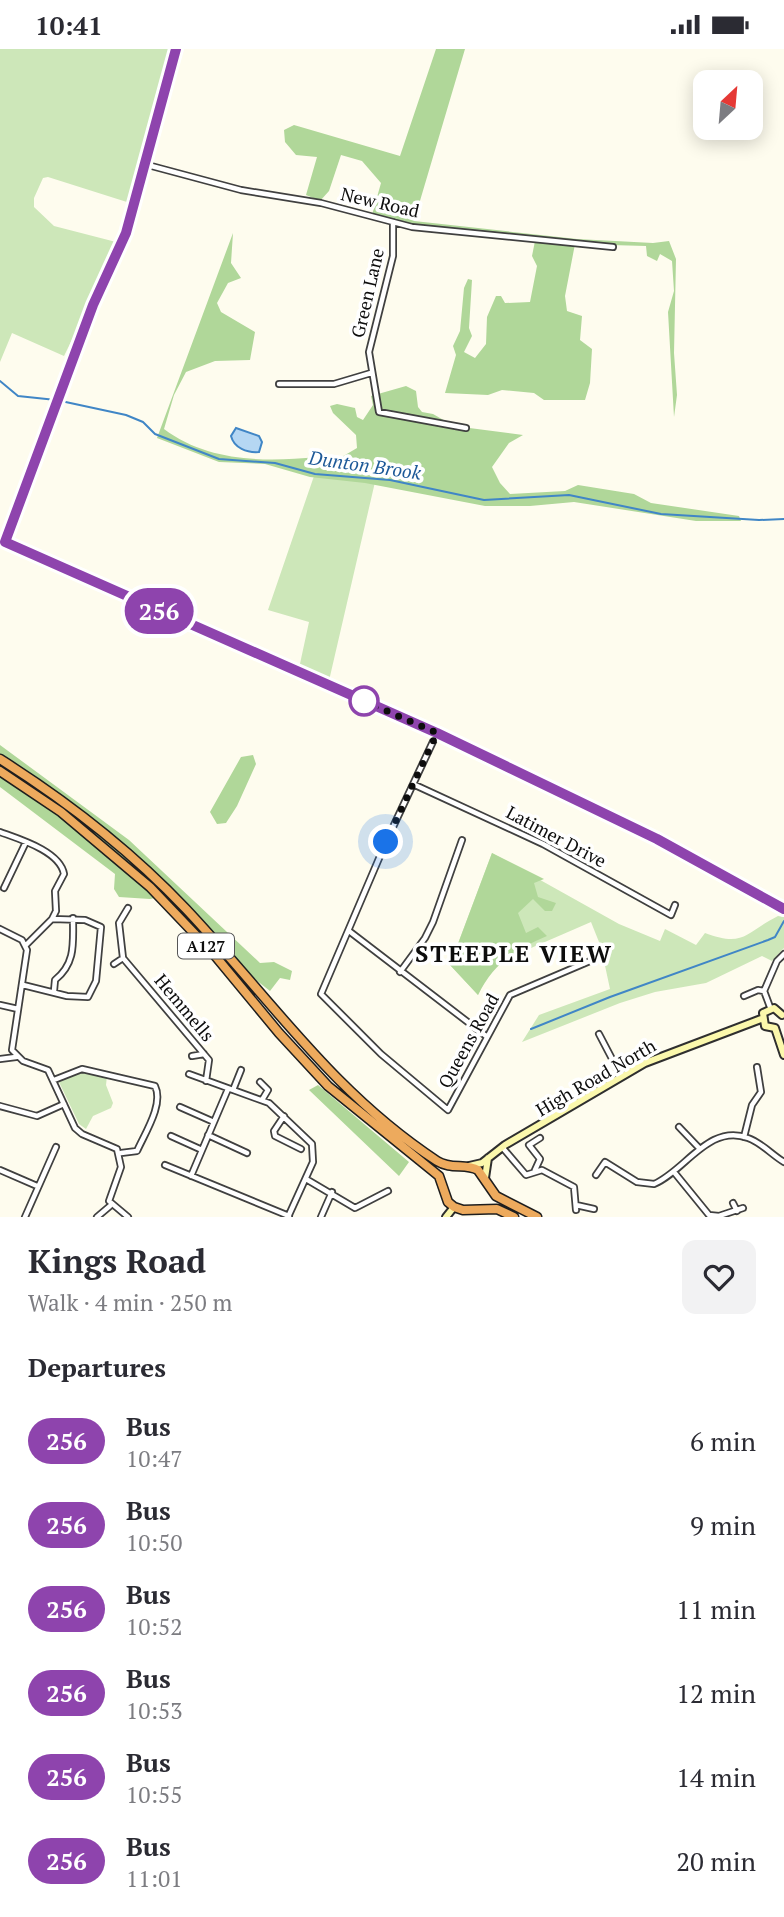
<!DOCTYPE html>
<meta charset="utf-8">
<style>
:root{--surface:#fff;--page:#f2f2f3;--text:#2b2b33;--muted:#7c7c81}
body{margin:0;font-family:"PT Serif",serif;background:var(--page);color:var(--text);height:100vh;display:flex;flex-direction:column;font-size:26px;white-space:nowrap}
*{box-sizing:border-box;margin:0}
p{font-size:23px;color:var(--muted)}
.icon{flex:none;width:38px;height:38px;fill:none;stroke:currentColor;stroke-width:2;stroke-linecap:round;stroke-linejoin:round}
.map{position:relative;height:1168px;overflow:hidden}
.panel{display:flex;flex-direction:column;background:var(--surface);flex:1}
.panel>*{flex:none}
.badge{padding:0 14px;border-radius:23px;font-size:24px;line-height:46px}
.needle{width:46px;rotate:26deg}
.controls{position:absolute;left:693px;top:21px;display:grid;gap:14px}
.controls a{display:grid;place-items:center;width:70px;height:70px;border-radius:14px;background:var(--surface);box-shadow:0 4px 18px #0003;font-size:35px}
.you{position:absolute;width:35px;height:35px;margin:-18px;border:5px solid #fff;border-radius:50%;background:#1a73e8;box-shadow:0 0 0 10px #1a73e833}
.map>.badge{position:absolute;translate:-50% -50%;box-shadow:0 0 0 4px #fff}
h2{padding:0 28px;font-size:26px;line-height:63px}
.round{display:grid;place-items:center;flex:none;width:74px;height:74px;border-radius:14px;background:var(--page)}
.summary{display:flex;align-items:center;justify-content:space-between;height:119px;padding:0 28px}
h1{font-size:33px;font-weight:700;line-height:52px}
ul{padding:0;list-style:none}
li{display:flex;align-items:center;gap:21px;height:84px;padding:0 28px}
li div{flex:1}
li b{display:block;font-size:26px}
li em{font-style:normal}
li .badge{min-width:77px;font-weight:700;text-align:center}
.status{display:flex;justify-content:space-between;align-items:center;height:49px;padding:0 35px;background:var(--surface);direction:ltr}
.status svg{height:19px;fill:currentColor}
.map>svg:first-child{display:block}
</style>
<div class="status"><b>10:41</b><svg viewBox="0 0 49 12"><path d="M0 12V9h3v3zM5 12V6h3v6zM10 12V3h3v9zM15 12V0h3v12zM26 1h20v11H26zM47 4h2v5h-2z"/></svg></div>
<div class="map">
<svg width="784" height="1168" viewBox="0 0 784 1168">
<rect width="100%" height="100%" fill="#fefcee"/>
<!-- green -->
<path fill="#cde7b9" d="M0,0H170L135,123L136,135L130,154L48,128L43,129L34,149V158L54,177L116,193L106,221L64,307L12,284L0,313Z
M314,427L375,433L328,636L298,624L309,573L268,561Z
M492,804L619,875L660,892L665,880L696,896L705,884C745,899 746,883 778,867L784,868V899L772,912L762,907L706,934L655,943L620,954L522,993L539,966L610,940L601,898L591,873L499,913L489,924L478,946L450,916Z
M82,1022L107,1027L106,1036L113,1054L111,1059L93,1067L86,1080L79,1075L59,1033Z"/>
<!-- forest -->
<path fill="#b0d799" d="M436,0H465L414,172L577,190L653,194L669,192L676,210L674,304L677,346L674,368L668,263L674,242L672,212L660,205L657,212L647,207L646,197L575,195L565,247L567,262L582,267L580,291L592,300L590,334L585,351H544L534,344L502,341L488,346L445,344L456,306L453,297L460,282L464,239L468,230L472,231L469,279L472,287L464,303L475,309L486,295L487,268L496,247H501L505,254L530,253L537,217L532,207L535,192L412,178L372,166L381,134L362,112L341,106L329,142L320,152L306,146L317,108L296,106L285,93L284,81L294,76L400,107Z
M233,184L231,214L241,229L228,234L217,254L221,263L255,283L250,311L215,312L186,323L174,346L164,380C208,413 264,413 317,408L327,422L334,421L340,409L357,399L356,386L333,364L330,357L337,355L355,359L357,368L363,371L373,356L371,347L406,337L416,342L418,358L422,363L433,365L454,377L523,386L509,394L492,418L500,434L510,445L565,442L578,436L634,445L651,454L739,467L741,472H696L574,453L530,457H485L365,434L310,428L265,415L219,413L157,389Z
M0,696L129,791L260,914L274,913L292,922L290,931L280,929L270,942L256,931L176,845L150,850L119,848L114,840L115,825L0,738Z
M253,706L256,715L237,757L226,774L217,775L210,763L241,708Z
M492,804L544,830L534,834L538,848L556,854L552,862H545L533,850L518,864L526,884L538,878L547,887C514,901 494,914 478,946L450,916Z
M318,1036L409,1113L399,1127L309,1041Z"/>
<!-- water -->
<path fill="#b5d7f3" stroke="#4086c6" stroke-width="2" d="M236,379L259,387L262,393L259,403C247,404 234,399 231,387Z"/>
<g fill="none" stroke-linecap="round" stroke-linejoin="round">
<!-- stream -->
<path stroke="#4086c6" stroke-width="2" d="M0,332L18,347L56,351
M61,352L126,366L143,373L155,385L219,410L275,414L315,425L390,431L484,451L569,446L661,465L759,471L784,470
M531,980L610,948L768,891L775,888L784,872"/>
<!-- street casing -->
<g stroke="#404040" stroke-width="8">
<path id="street" d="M144,115L241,141L321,154L412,178L613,198
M393,173V207L369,303L379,363L466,379
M279,335H334L371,324
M437,684L386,793L321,945L381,1005L448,1061L510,946L597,909
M415,736L543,795L671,866L675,856
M0,783C19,790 60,802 64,825L55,842L56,862L52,870
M4,839L26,793
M128,859L119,874L123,909L209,1011L206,1032
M0,880L22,891L27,901L12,1001L23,1012L48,1021L75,1079L82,1085L117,1100L121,1118L109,1152L128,1168
M349,882L486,987
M114,915L123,909
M400,923L425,889L433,873L462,791
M23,936L67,947L88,948L96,932L101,878L85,871L52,870L26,896
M54,942L55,931C76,914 73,894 73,869
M744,947L758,941L764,942
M0,956L18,960
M770,958L764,942L777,912L784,905
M599,985L621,1027
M192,1007L204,1005
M0,1010L16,1008
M189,1025L269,1054L312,1095L313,1113L288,1168
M54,1031L82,1020L155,1037C164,1055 145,1084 137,1102L121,1104
M260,1033L268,1041L262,1051
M233,1041L241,1021
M0,1057L37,1067L64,1055
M180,1058L214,1073
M284,1067L274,1082L275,1087L301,1100
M679,1078L700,1100
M208,1086L247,1104
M171,1087L202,1101
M744,1088L752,1056L761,1043L757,1018
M502,1098L526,1126L542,1121L574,1138L576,1161
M165,1116L289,1167
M0,1121L37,1137
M535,1121L540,1110L529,1096L540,1089
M674,1123L709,1166L719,1167L743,1159
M596,1126L605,1113L637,1133L654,1135C685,1122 709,1074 748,1089C762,1094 772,1106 784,1113
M191,1127L228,1040
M306,1130L355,1159L388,1142
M733,1154L737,1162
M576,1156L594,1160
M25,1168L56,1098
M97,1168L110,1157
M321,1168L332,1143"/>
</g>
<!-- secondary casing -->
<g stroke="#2f2f2f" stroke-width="10">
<path id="secondary" d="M0,491L437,684L658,790L784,860
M5,493L93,256L126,184L176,0
M775,979L765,977L763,964L774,959L782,966
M775,979L784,1006
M469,1117L482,1114L505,1096L645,1014L761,970
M485,1129L488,1109
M446,1168L454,1158"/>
</g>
<!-- highway casing -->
<g stroke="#1e1e1e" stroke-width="11">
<path id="highway" d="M0,710C68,753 131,802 186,860C270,949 332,1043 437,1112C451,1121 465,1114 478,1121L496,1147L537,1168
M0,722L61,763L150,838L212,903L279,984L328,1037L439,1127L448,1153L454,1158L463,1161L497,1160L514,1168"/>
</g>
<!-- street -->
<use href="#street" stroke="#fff" stroke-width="4.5"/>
<!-- secondary -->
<use href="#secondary" stroke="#fbf8ac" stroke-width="6"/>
<!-- highway -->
<use href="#highway" stroke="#edaa5d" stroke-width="8"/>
</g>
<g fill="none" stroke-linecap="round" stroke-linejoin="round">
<!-- line casing -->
<g stroke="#fff" stroke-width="16">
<path id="line" d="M176,0L126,184L93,256L5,493L437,684L657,790L784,860"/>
</g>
<!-- line -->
<use href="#line" stroke="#8e44ad" stroke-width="10"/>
<!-- walk -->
<path stroke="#0d0d0d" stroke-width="7" stroke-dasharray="0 12.6" d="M364,652L437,684L386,793"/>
</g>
<!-- markers -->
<circle fill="#fff" stroke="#8e44ad" stroke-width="3.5" cx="364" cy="652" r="14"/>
<g text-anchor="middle" stroke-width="7" stroke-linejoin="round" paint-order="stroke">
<!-- shield labels -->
<rect fill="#fff" stroke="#565656" stroke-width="2" x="178" y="884.5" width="56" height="25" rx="5"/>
<g font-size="16" font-weight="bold" fill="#0d0d0d">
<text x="206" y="903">A127</text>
</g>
<!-- street labels -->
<g font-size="18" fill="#0d0d0d" stroke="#fff">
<text transform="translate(380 154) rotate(13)" y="6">New Road</text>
<text transform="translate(368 244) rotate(-77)" y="6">Green Lane</text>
<text transform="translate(556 788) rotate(28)" y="6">Latimer Drive</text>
<text transform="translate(184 959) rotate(50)" y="6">Hemmells</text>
<text transform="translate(469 992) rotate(-61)" y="6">Queens Road</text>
<text transform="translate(596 1029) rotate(-30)" y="6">High Road North</text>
</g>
<!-- water labels -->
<g font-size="19" font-style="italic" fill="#1d5998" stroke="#fff">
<text transform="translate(365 416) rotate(8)" y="7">Dunton Brook</text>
</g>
<!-- district labels -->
<g font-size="24" font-weight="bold" letter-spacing="2" fill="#0d0d0d" stroke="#fff">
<text x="514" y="913">STEEPLE VIEW</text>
</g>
</g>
</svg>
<div class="controls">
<a><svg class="needle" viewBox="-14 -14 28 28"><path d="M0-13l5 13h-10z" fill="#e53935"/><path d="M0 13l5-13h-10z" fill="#7c7c81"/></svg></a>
</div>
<div class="you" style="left:386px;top:793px"></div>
<b class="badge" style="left:159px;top:562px;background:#8e44ad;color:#fff">256</b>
</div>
<section class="panel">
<div class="summary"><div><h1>Kings Road</h1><p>Walk · 4 min · 250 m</p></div><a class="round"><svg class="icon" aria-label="heart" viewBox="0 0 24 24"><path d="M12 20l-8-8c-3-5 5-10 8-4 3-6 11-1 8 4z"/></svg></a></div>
<h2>Departures</h2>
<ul>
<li><span class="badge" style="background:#8e44ad;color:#fff">256</span><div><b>Bus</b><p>10:47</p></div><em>6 min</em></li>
<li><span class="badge" style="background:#8e44ad;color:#fff">256</span><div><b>Bus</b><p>10:50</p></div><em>9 min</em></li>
<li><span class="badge" style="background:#8e44ad;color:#fff">256</span><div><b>Bus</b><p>10:52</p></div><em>11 min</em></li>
<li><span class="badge" style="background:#8e44ad;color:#fff">256</span><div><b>Bus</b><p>10:53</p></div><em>12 min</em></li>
<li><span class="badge" style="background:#8e44ad;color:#fff">256</span><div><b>Bus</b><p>10:55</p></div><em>14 min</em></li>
<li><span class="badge" style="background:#8e44ad;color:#fff">256</span><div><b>Bus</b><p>11:01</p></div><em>20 min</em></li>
</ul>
</section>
